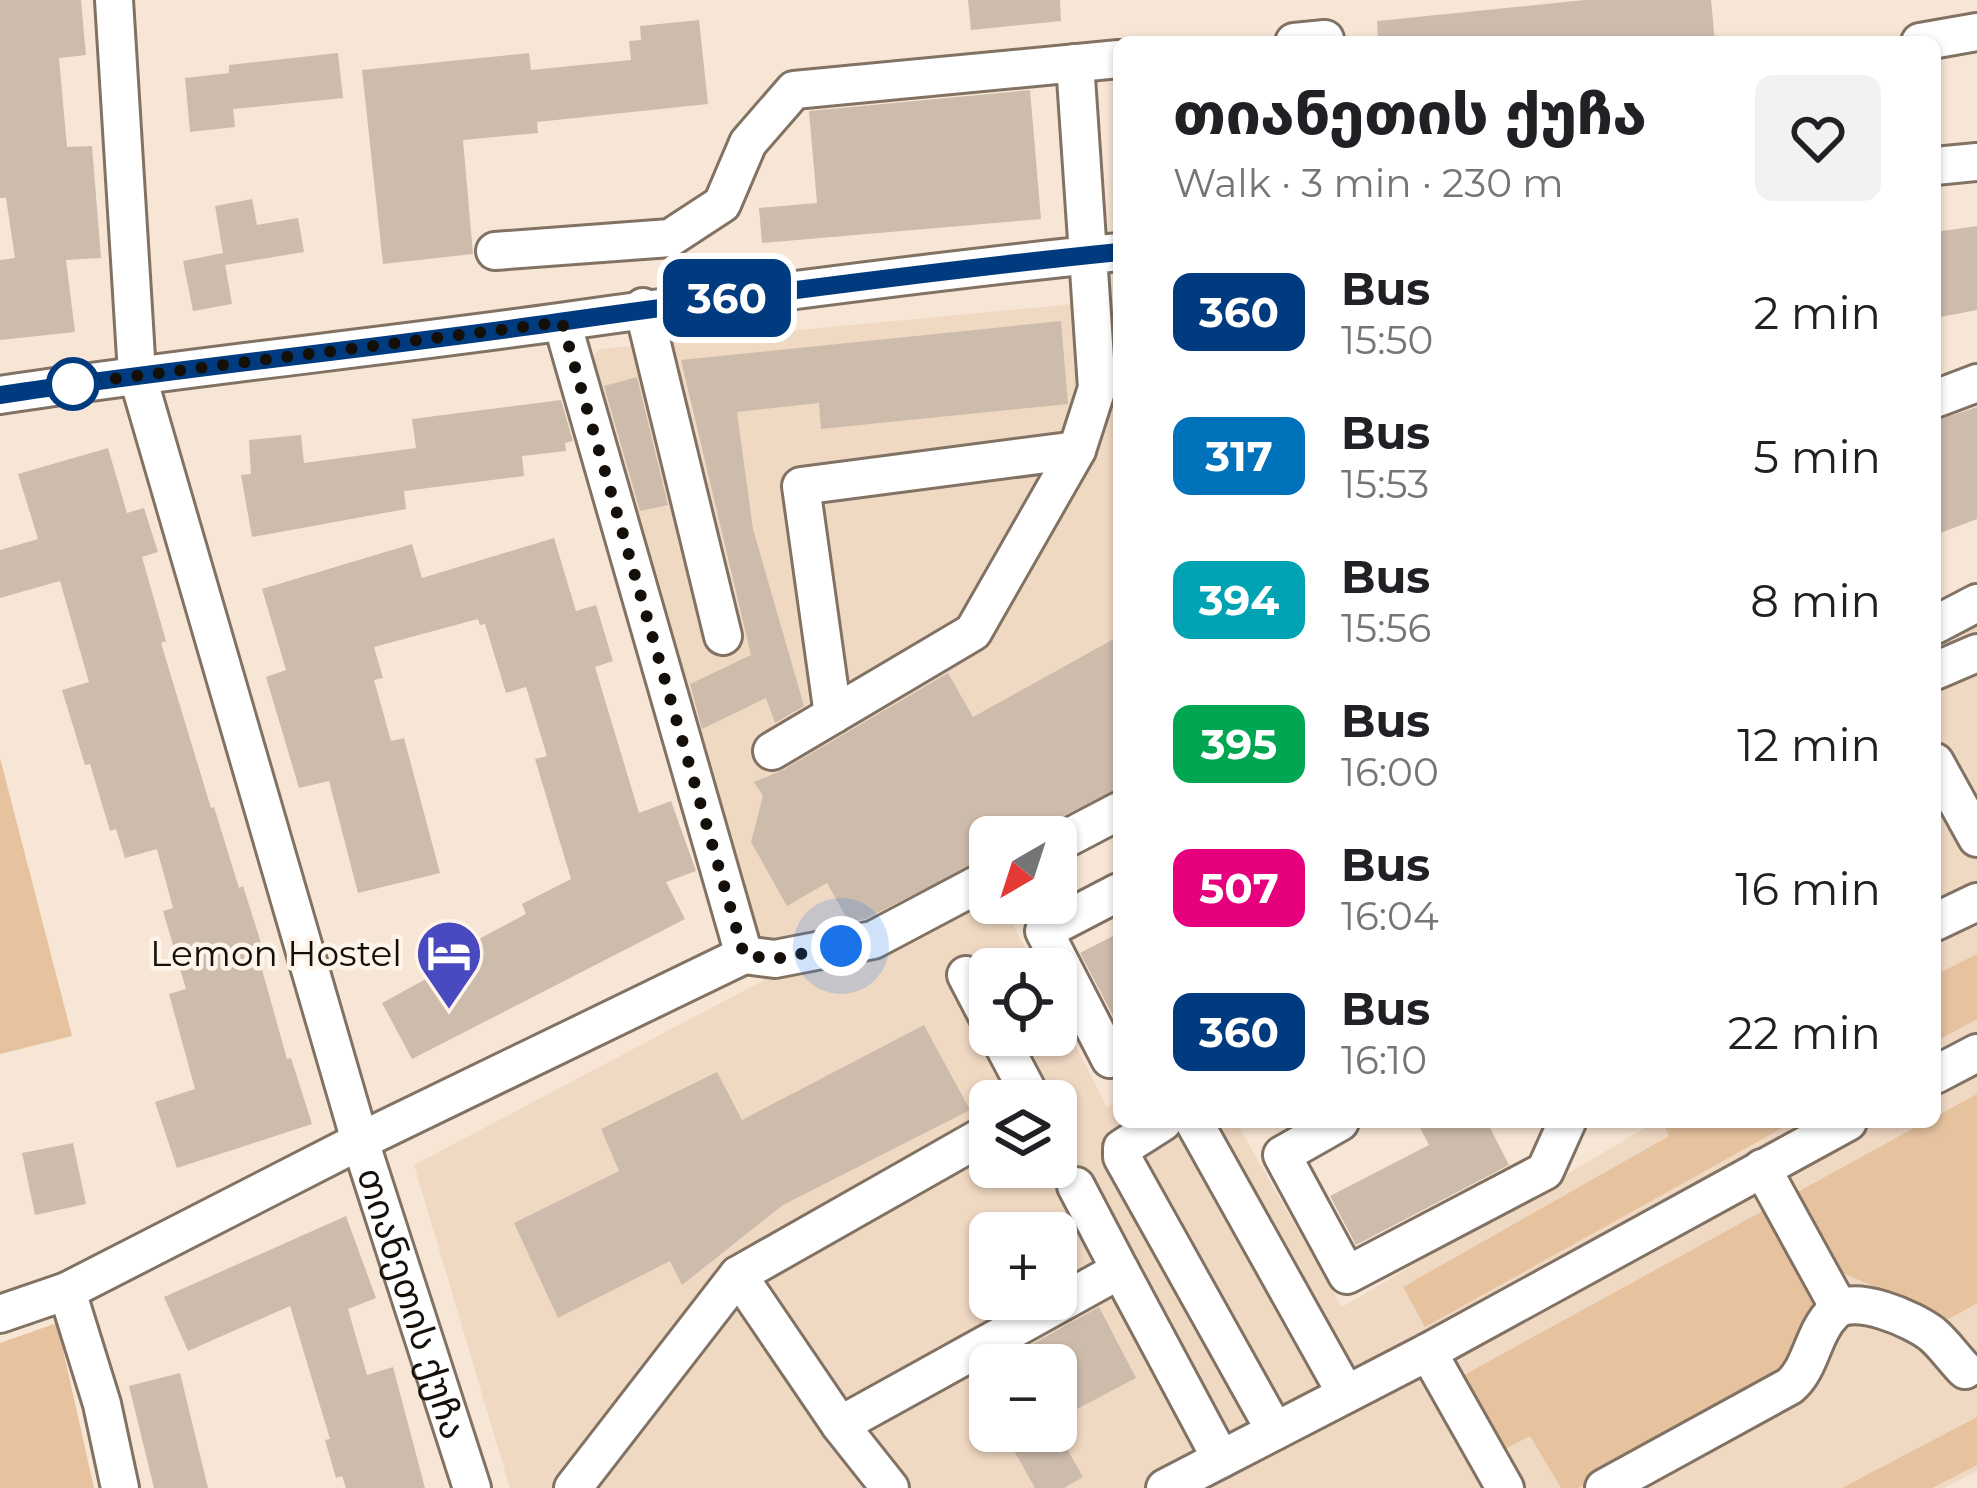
<!DOCTYPE html>
<meta charset="utf-8">
<style>
:root{--surface:#fff;--page:#f2f2f2;--text:#202124;--muted:#757577}
body{margin:0;font-family:Montserrat,"Noto Sans Georgian",sans-serif;background:var(--page);color:var(--text);height:100vh;display:flex;flex-direction:column;font-size:45px;white-space:nowrap}
*{box-sizing:border-box;margin:0}
p{font-size:39px;color:var(--muted)}
.icon{flex:none;width:66px;height:66px;fill:none;stroke:currentColor;stroke-width:2;stroke-linecap:round;stroke-linejoin:round}
.map{position:relative;flex:1;overflow:hidden}
.panel{position:absolute;left:1113px;top:36px;width:828px;height:1092px;display:flex;flex-direction:column;background:var(--surface);border-radius:18px;box-shadow:0 3px 9px #0004}
.panel>*{flex:none}
.badge{padding:0 24px;border-radius:18px;font-size:42px;line-height:78px}
.needle{width:78px;rotate:219deg}
.controls{position:absolute;left:969px;top:816px;display:grid;gap:24px}
.controls a{display:grid;place-items:center;width:108px;height:108px;border-radius:18px;background:var(--surface);box-shadow:0 3px 9px #0004;font-size:60px}
.you{position:absolute;width:60px;height:60px;margin:-30px;border:9px solid #fff;border-radius:50%;background:#1a73e8;box-shadow:0 0 0 18px #1a73e833}
.map>.badge{position:absolute;translate:-50% -50%;box-shadow:0 0 0 6px #fff}
.round{display:grid;place-items:center;flex:none;width:126px;height:126px;border-radius:18px;background:var(--page)}
.headline{display:flex;align-items:center;justify-content:space-between;height:204px;padding:0 60px}
h1{font-size:57px;font-weight:800;line-height:90px}
ul{padding:0;list-style:none}
li{display:flex;align-items:center;gap:36px;height:144px;padding:0 60px}
li div{flex:1}
li b{display:block;font-size:45px}
li em{font-style:normal}
li .badge{min-width:132px;font-weight:700;text-align:center}
.map>svg:first-child{display:block}
</style>
<div class="map">
<svg width="1977" height="1488" viewBox="0 0 1977 1488">
<rect width="100%" height="100%" fill="#f7e6d5"/>
<!-- built -->
<path fill="#f0d9c3" fill-rule="evenodd" d="M1105,301L1119,393V824L1056,837H990V903H1002L1036,969H990V1035H1056V1007L1107,1107L1119,1101V1122H1236L1342,1307L1655,1122H1935V644L1977,626V1471L1944,1488H510L414,1165L779,972L744,935L586,366L599,349ZM990,1101H1056V1167H990ZM990,1233H1056V1299H990ZM990,1365H1056V1431H990Z"/>
<!-- green -->
<path fill="#e6c29e" d="M0,758L72,1036L0,1054Z
M1977,954V1019L1935,1042V975Z
M1977,1094V1303L1949,1319L1845,1274L1820,1282L1793,1366L1578,1488H1561L1530,1436L1496,1454L1455,1380L1925,1122H1935V1117Z
M1663,1122H1793L1425,1327L1403,1287L1669,1136Z
M57,1323L94,1488H0V1343Z
M1977,1417V1465L1932,1488H1842Z"/>
<!-- building -->
<path fill="#cdbcac" d="M0,0H81L86,55L59,58L67,147L92,146L101,258L66,260L75,332L0,340V260L15,258L6,198H0Z
M968,0H1060L1061,21L971,30Z
M1585,0H1711L1715,42H1378L1377,21Z
M699,20L708,104L537,122L538,133L463,140L473,254L383,264L362,70L529,53L531,70L631,60L629,41L641,40L640,26Z
M338,53L343,98L233,109L235,127L190,132L185,78L229,73V65Z
M1030,90L1041,219L762,243L759,208L817,203L809,111Z
M252,199L257,225L298,218L304,252L225,265L215,206Z
M1977,226V310L1935,318V232Z
M223,253L232,304L193,311L183,261Z
M1061,321L1068,404L821,429L819,403L737,412L753,529L804,706L775,723L766,698L702,729L690,684L751,655L681,360Z
M637,377L668,505L640,511L604,386Z
M561,400L573,441L565,443L566,451L522,456L524,476L404,491L406,509L252,537L241,475L251,474L249,440L301,435L304,463L416,448L412,419Z
M1977,407V519L1935,535V421Z
M108,448L127,513L144,508L158,552L142,557L166,641L161,643L211,808L214,807L239,888L243,886L262,946L256,948L287,1059L291,1058L312,1124L177,1168L155,1102L195,1089L169,994L186,989L163,911L173,908L157,849L125,858L116,829L110,831L90,764L85,765L62,690L89,682L60,581L0,598V550L38,539L18,474Z
M554,538L576,611L596,605L613,661L595,667L639,813L671,801L696,871L666,882L685,919L412,1059L382,1003L446,968L441,959L526,914L522,904L571,879L535,759L547,756L526,687L506,693L485,624L480,625L478,619L374,647L383,678L374,680L391,741L404,738L440,873L358,893L329,781L299,788L266,677L286,670L262,589L412,544L422,578Z
M1119,636V789L1046,824L1035,837H990V856L865,919L849,922L827,883L787,906L751,842L763,796L754,782L783,770L948,673L973,717Z
M1119,933V1027L1080,953Z
M924,1025L970,1110L783,1205L682,1285L670,1261L558,1318L514,1223L619,1171L601,1129L717,1072L742,1120Z
M1417,1122H1487L1509,1165L1356,1245L1330,1196L1429,1145Z
M73,1143L86,1204L35,1215L22,1153Z
M346,1216L376,1298L348,1309L367,1375L393,1367L425,1488H346L342,1476L336,1478L325,1440L330,1439L290,1306L188,1351L164,1297Z
M1099,1307L1136,1378L1056,1420V1365H995Z
M180,1373L208,1488H154L129,1386Z
M1003,1431H1057L1083,1477L1064,1488H1035Z"/>
<g fill="none" stroke-linecap="round" stroke-linejoin="round">
<!-- minor casing -->
<g stroke="#817263" stroke-width="42">
<g id="minor">
<path id="s1" d="M114,0L137,374L360,1141L472,1488"/>
<path d="M1294,42L1325,39"/>
<path d="M1920,42L1977,32"/>
<path d="M1935,166L1977,162"/>
<path d="M495,251L670,238L722,204L748,143L794,90L1119,59"/>
<path d="M643,307L723,636"/>
<path d="M0,395C186,367 373,348 559,322C745,296 932,271 1119,252"/>
<path d="M1935,399L1977,383"/>
<path d="M1935,625L1977,603"/>
<path d="M1935,671L1977,653"/>
<path d="M833,715L801,486L1077,450"/>
<path d="M772,751L973,632L1077,450L1097,388L1075,63"/>
<path d="M1935,762L1977,838"/>
<path d="M1056,844L1119,811"/>
<path d="M1119,892L1044,931L1110,1059L1119,1054"/>
<path d="M1935,922L1977,902"/>
<path d="M744,955L775,959L873,940L990,878"/>
<path d="M966,975L990,1021"/>
<path d="M998,1035L1033,1101"/>
<path d="M1935,1075L1977,1053"/>
<path d="M1163,1122L1122,1148V1157L1275,1431"/>
<path d="M1194,1122L1346,1394"/>
<path d="M1340,1122L1282,1155L1347,1275L1545,1171L1567,1122"/>
<path d="M990,1132L738,1275L840,1425L1120,1270L1221,1459L1428,1352L1848,1122"/>
<path d="M1762,1168L1839,1308"/>
<path d="M1076,1186L1120,1270"/>
<path d="M67,1291L102,1404L120,1488"/>
<path d="M0,1314L67,1291L360,1141L744,955L562,322"/>
<path d="M1428,1352L1505,1488"/>
<path d="M840,1425L890,1488"/>
<path d="M573,1488L738,1275"/>
<path d="M1165,1488L1221,1459"/>
<path d="M1604,1488L1790,1386C1812,1367 1812,1333 1834,1312C1853,1293 1913,1319 1932,1334C1944,1344 1954,1359 1965,1370"/>
</g>
</g>
<!-- minor -->
<use href="#minor" stroke="#fff" stroke-width="36"/>
</g>
<g fill="none" stroke-linecap="round" stroke-linejoin="round">
<!-- line casing -->
<g stroke="#fff" stroke-width="27">
<path id="line" d="M0,395C186,367 373,349 559,322C745,296 932,271 1119,252"/>
</g>
<!-- line -->
<use href="#line" stroke="#003b80" stroke-width="18"/>
<!-- walk -->
<path stroke="#150f0a" stroke-width="12" stroke-dasharray="0 21.6" d="M73,384L562,322L744,955L775,959L841,946"/>
</g>
<!-- icons -->
<defs>
<g id="hotel-pin" transform="scale(3.45)"><path d="M0 17L-7.5 6A9.5 9.5 0 1 1 7.5 6Z" fill="#494ac0" stroke="#fff4ea"/><path d="M-6-4.5h1.5V1H6V5H4.5V3h-9V5H-6ZM-4 0a1.8 1.8 0 1 1 3.6 0ZM.5 0V-2.5h3Q6-2.5 6 0Z" fill="#fff"/></g>
</defs>
<g fill-rule="evenodd">
<use href="#hotel-pin" x="449" y="953"/>
</g>
<!-- markers -->
<circle fill="#fff" stroke="#003b80" stroke-width="6" cx="73" cy="384" r="24"/>
<g text-anchor="middle" stroke-width="9" stroke-linejoin="round" paint-order="stroke">
<!-- poi labels -->
<g font-size="36" fill="#150f0a" stroke="#fff4ea" text-anchor="end">
<text x="402" y="966">Lemon Hostel</text>
</g>
<!-- street labels -->
<g font-size="36" fill="#150f0a" stroke="#fff4ea">
<text dy="13" stroke="none"><textPath href="#s1" startOffset="1344">თიანეთის ქუჩა</textPath></text>
</g>
</g>
</svg>
<div class="controls">
<a><svg class="needle" viewBox="-14 -14 28 28"><path d="M0-13l5 13h-10z" fill="#e53935"/><path d="M0 13l5-13h-10z" fill="#757577"/></svg></a>
<a><svg class="icon" aria-label="locate" viewBox="0 0 24 24"><circle cx="12" cy="12" r="6"/><path d="M12 2v4M12 18v4M2 12h4M18 12h4"/></svg></a>
<a><svg class="icon" aria-label="layers" viewBox="0 0 24 24"><path d="M12 4l9 5-9 5-9-5zM3 14l9 5 9-5"/></svg></a>
<a>+</a>
<a>−</a>
</div>
<div class="you" style="left:841px;top:946px"></div>
<b class="badge" style="left:727px;top:298px;background:#003b80;color:#fff">360</b>
<section class="panel">
<div class="headline"><div><h1>თიანეთის ქუჩა</h1><p>Walk · 3 min · 230 m</p></div><a class="round"><svg class="icon" aria-label="heart" viewBox="0 0 24 24"><path d="M12 20l-8-8c-3-5 5-10 8-4 3-6 11-1 8 4z"/></svg></a></div>
<ul>
<li><span class="badge" style="background:#003b80;color:#fff">360</span><div><b>Bus</b><p>15:50</p></div><em>2 min</em></li>
<li><span class="badge" style="background:#0072bc;color:#fff">317</span><div><b>Bus</b><p>15:53</p></div><em>5 min</em></li>
<li><span class="badge" style="background:#00a3b4;color:#fff">394</span><div><b>Bus</b><p>15:56</p></div><em>8 min</em></li>
<li><span class="badge" style="background:#00a651;color:#fff">395</span><div><b>Bus</b><p>16:00</p></div><em>12 min</em></li>
<li><span class="badge" style="background:#e6007e;color:#fff">507</span><div><b>Bus</b><p>16:04</p></div><em>16 min</em></li>
<li><span class="badge" style="background:#003b80;color:#fff">360</span><div><b>Bus</b><p>16:10</p></div><em>22 min</em></li>
</ul>
</section>
</div>
